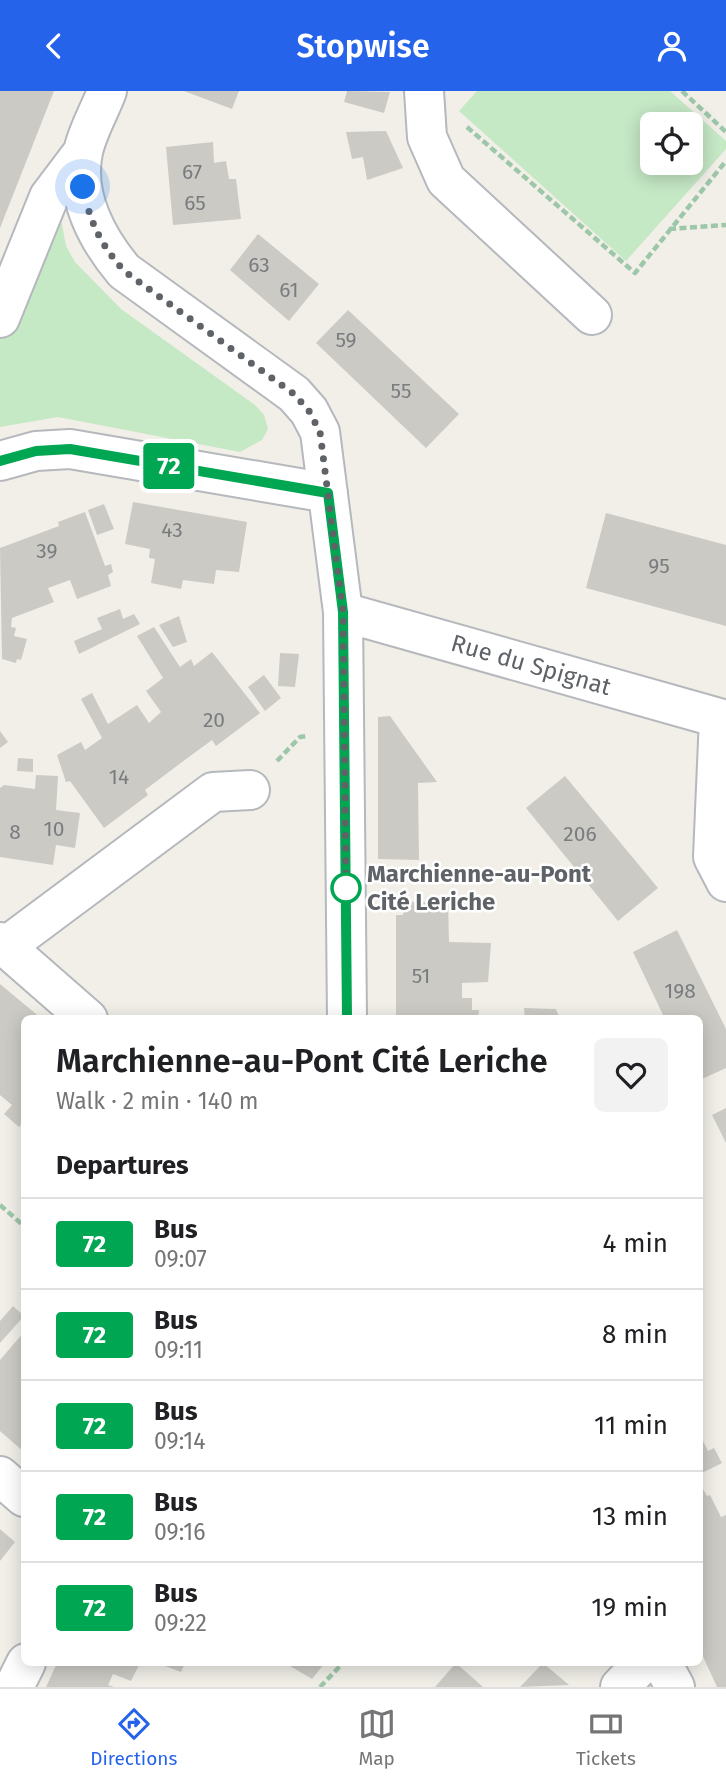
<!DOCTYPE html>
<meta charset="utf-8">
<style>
:root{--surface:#fff;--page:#f2f2f2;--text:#202124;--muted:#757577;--line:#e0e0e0;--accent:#2563eb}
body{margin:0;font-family:"Fira Sans",sans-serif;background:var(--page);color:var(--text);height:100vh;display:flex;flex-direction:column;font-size:26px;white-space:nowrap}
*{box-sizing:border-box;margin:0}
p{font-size:23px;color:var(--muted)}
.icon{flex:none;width:38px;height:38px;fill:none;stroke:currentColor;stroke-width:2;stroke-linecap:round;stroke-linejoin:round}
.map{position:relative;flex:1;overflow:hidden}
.drawer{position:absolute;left:21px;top:924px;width:682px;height:651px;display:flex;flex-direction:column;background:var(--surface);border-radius:10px;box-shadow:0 4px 18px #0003}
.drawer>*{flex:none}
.badge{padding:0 14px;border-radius:5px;font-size:24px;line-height:46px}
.fabs{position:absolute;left:640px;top:21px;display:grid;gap:14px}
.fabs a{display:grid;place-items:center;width:63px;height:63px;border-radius:10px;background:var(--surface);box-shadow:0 4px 18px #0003;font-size:35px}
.you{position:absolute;width:35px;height:35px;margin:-18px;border:5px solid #fff;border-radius:50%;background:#1a73e8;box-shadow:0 0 0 10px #1a73e833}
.map>.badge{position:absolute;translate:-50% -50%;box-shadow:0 0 0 4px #fff}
h2{padding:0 35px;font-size:26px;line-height:63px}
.round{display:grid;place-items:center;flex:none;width:74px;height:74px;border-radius:10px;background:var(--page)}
.summary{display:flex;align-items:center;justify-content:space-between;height:119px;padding:0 35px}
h1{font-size:33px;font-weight:600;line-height:52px}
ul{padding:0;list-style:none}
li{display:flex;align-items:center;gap:21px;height:91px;padding:0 35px;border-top:2px solid var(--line)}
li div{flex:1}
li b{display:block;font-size:26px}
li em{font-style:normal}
li .badge{min-width:77px;font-weight:700;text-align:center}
header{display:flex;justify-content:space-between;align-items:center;height:91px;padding:0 35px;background:var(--accent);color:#fff;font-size:32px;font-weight:600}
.tabs{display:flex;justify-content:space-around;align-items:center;height:98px;border-top:2px solid var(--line);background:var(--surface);font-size:19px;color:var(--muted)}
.tabs a{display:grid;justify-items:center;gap:4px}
.tabs .on{color:var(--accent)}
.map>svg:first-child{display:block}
</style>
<header><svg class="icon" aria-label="back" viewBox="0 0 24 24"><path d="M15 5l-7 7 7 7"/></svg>Stopwise<svg class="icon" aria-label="person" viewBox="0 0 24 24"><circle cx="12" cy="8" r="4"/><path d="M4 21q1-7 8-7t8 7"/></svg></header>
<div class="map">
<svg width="726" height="1596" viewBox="0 0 726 1596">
<rect width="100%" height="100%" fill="#f1efe8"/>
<!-- green -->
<path fill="#c5e8c5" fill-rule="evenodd" d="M477,0H670L726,50V58L626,170L459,20ZM653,33H691V72H653Z
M58,113L66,155L75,171L121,218L255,314L264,324L268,338L262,349L240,361L58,326L0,336V239Z"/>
<!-- building -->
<path fill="#cccac5" d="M0,0H54L0,137Z
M184,0H239L232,18Z
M347,0L390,1L384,22L344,11Z
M386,40L403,77L367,89L363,66L352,68L346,41Z
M213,51L214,72L226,70L229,88H236L241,128L173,134L166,56Z
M258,143L319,193L289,230L230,179Z
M348,219L459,323L426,357L316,252Z
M133,411L247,431L239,481L216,479L214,493L183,489L181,498L151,492L155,468L149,467L150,458L125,453Z
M104,413L114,438L97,444L88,419Z
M85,421L105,475L111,473L113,481L108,484L111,495L77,508L70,489L48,497L54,511L12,527L11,536L16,537L14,545L27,548L21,569L17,568L16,572L2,568L0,457L59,435L58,431Z
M606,422L726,454V535L586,497Z
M120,518L123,528L134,523L140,533L79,563L74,550L102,538L97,527Z
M179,525L187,551L173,556L159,534Z
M154,536L180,576L191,568L194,575L212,561L260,622L216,655L212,649L178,674L145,699L148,704L104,737L70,690L66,691L57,664L81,651L85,659L102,647L81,608L92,602L108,633L137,614L149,632L161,621L146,600L163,587L137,545Z
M280,562L299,563L295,596L278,595Z
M264,584L281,607L265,620L248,596Z
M390,625L437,691L418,692L419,769L378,768V626Z
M0,640L8,651L0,657Z
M18,667L33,668V681L17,680Z
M36,684L58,685L56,719L80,722L75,757L56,754L53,774L0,766V697L4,694L35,698Z
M565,685L658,797L618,830L526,717Z
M403,811H448L449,851L491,852L488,891L462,892V907H472V919H479L478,928H396V824H403Z
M677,839L726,938V977L700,989V928H665L633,861Z
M0,893L42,928H24V1030L19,1036L4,1023L12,1014L0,1004Z
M524,917L556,918L560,928H525Z
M726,1017V1052L712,1024Z
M13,1215L24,1225L0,1252V1230Z
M24,1241V1361L0,1340V1269Z
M700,1344L708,1360L714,1357L722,1372L700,1383Z
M703,1398L707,1405L710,1404L721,1426L726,1424V1596H717L700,1559V1399Z
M0,1438L15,1451L0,1470Z
M57,1572H140L131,1590L113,1583L108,1594L114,1596H46Z
M157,1572H185L181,1581Z
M285,1572H325L312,1588Z
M456,1572L483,1596H435Z
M543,1572L569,1594L520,1596Z"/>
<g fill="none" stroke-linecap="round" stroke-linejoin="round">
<!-- minor casing -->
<g stroke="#b5b8bc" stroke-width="42">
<path id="minor" d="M107,0C100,19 87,41 83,61C74,105 97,148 124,180L294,303L309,320L320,341L343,521L347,928
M424,0L427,46L446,89L592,224
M0,227L49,106L83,61
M0,370L36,360L70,358L328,402
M343,521L719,627
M726,629L719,627L713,766L726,791
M0,851L88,928
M5,856L213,701L250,699
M0,1385L24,1406
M662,1572L675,1596
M14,1596L26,1572
M620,1596L643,1572"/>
</g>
<!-- path -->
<path stroke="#9cc7a9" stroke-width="4.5" stroke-dasharray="7 3.5" stroke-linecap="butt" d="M682,0L726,41
M467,36L635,182L726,70
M669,138L726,134
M277,670L300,646L307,645
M0,1114L24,1135
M320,1596L343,1572"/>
<!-- minor -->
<use href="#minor" stroke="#fff" stroke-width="38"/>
</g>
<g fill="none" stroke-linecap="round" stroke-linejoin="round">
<!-- line casing -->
<g stroke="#fff" stroke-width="16">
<path id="line" d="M0,370L36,360L70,358L328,402L343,521L347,928"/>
</g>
<!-- line -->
<use href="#line" stroke="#00a651" stroke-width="10"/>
<!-- walk -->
<path stroke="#5f6368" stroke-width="7" stroke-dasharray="0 12.6" d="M83,96C90,132 100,152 124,180L294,303L309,320L320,341L343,521L346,797"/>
</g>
<!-- markers -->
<circle fill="#fff" stroke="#00a651" stroke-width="3.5" cx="346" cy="797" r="14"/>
<g text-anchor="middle" stroke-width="5" stroke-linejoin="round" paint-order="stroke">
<!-- number labels -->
<g font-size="21" fill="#7a7d7f">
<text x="192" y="88">67</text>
<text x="195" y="119">65</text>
<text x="259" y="181">63</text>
<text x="289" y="206">61</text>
<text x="346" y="256">59</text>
<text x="401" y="307">55</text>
<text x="172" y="446">43</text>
<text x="47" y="467">39</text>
<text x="659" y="482">95</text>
<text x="214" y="636">20</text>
<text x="119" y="693">14</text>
<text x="54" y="745">10</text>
<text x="15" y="748">8</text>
<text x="580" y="750">206</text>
<text x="421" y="892">51</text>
<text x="680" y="907">198</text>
</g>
<!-- street labels -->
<g font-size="24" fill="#5f6368" stroke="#fff">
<text transform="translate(531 574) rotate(16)" y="8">Rue du Spignat</text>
</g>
<!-- stop labels -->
<g font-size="24" font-weight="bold" fill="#5f6368" stroke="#fff" text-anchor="start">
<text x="367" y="791">Marchienne-au-Pont<tspan x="367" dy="28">Cité Leriche</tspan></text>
</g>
</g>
</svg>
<div class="fabs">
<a><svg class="icon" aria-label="locate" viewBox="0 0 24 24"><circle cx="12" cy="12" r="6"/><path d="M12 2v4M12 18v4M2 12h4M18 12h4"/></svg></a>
</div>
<div class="you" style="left:83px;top:96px"></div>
<b class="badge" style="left:169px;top:375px;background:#00a651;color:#fff">72</b>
<section class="drawer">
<div class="summary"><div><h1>Marchienne-au-Pont Cité Leriche</h1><p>Walk · 2 min · 140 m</p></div><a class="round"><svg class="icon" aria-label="heart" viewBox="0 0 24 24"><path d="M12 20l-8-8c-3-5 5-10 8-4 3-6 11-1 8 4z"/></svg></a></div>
<h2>Departures</h2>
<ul>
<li><span class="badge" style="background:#00a651;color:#fff">72</span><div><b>Bus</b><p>09:07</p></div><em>4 min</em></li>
<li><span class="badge" style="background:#00a651;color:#fff">72</span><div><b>Bus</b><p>09:11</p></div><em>8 min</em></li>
<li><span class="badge" style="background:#00a651;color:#fff">72</span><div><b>Bus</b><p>09:14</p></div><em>11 min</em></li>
<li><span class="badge" style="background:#00a651;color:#fff">72</span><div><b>Bus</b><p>09:16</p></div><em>13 min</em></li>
<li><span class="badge" style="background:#00a651;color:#fff">72</span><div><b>Bus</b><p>09:22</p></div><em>19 min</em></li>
</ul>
</section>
</div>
<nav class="tabs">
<a class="on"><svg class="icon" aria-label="directions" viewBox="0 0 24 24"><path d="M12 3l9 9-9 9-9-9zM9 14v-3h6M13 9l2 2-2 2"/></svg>Directions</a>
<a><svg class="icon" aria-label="map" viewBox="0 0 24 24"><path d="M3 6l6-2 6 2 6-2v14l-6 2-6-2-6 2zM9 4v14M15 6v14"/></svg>Map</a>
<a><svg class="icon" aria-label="tickets" viewBox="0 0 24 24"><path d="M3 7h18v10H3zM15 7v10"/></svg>Tickets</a>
</nav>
